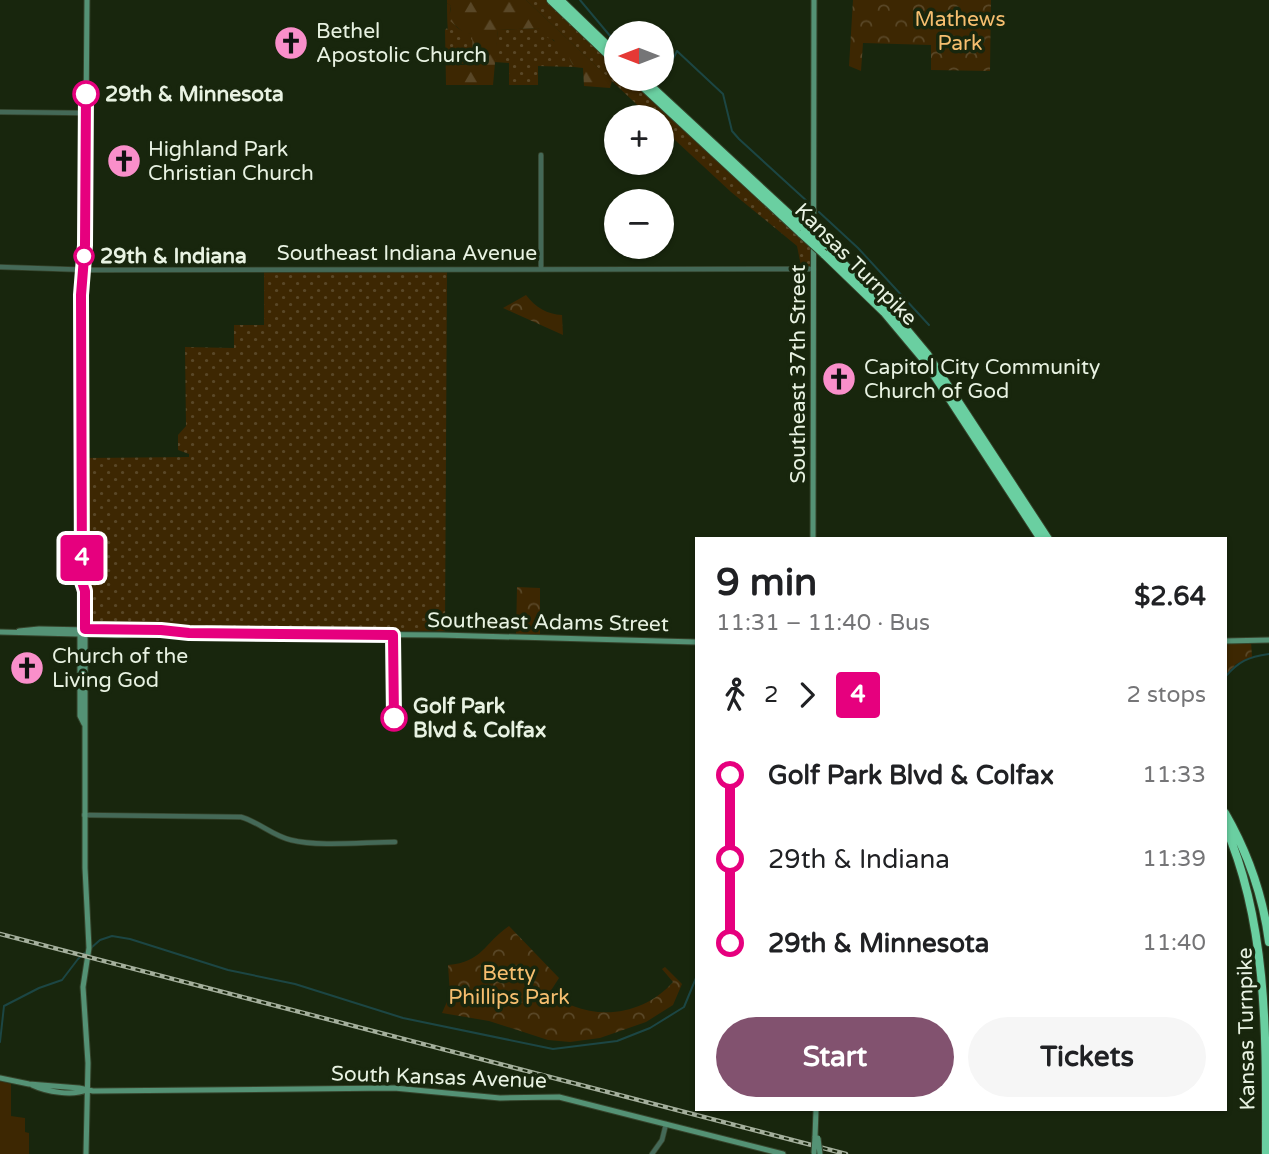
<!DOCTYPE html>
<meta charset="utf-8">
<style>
:root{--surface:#fff;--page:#f6f6f6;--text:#202124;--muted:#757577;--accent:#82526f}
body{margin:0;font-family:"Varela Round",sans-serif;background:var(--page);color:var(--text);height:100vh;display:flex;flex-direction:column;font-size:26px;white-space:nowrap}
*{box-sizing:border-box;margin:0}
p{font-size:23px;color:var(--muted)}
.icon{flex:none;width:38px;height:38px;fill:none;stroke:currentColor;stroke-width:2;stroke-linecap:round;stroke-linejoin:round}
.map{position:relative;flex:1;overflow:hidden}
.drawer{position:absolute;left:695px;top:537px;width:532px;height:574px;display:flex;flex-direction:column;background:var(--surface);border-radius:0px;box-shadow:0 2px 5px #0004}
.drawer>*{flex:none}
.badge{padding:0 14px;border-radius:5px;font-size:24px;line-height:46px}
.needle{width:46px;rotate:270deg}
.fabs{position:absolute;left:604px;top:21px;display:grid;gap:14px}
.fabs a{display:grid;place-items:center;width:70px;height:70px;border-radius:50%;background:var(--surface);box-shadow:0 2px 5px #0004;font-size:35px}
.map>.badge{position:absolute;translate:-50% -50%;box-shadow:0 0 0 4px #fff}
.legs{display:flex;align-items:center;gap:10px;height:77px;padding:0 21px;font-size:23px}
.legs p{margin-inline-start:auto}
.summary{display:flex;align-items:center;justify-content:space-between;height:119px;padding:0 21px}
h1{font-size:38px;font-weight:700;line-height:52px}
.action{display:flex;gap:14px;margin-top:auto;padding:14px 21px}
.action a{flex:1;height:80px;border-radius:42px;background:var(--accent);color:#fff;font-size:28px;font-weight:700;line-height:80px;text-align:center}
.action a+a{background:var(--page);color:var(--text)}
ul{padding:0 21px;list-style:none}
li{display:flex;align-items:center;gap:24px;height:84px;font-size:26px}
li i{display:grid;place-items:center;width:10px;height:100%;margin:0 9px;background:currentColor}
li i::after{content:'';width:18px;height:18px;margin:-9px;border:5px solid;border-radius:50%;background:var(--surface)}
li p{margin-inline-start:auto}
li:first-child i{background:linear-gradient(#0000 50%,currentColor 0)}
li:last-child i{background:linear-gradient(currentColor 50%,#0000 0)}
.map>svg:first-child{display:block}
</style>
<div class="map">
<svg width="1269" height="1154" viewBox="0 0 1269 1154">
<defs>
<pattern id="grass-dots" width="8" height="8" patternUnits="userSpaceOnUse" patternTransform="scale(1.75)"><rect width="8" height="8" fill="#3d2702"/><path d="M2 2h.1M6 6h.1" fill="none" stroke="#594727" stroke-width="1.8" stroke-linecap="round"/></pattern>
<pattern id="forest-firs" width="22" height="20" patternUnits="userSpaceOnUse" patternTransform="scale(1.75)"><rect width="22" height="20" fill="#3d2702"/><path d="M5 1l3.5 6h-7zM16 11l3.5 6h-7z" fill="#594727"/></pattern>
<pattern id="park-crowns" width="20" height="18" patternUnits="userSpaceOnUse" patternTransform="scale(1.75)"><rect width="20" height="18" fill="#3d2702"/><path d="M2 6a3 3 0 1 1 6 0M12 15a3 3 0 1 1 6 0" fill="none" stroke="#594727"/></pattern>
</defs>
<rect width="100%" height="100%" fill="#18260d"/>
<!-- grass -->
<path fill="url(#grass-dots)" d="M526,0H547L616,65V79H631L812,246L811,266H801L797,246L731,192L662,128V117H650Z
M447,3L451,6C446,21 458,32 473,34V61L453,66C448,45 447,24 447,3Z
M538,28L570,54V60L574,67L538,66V85H509V63L494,62L498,30Z
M264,271H447L445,631L196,630L88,626L85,458L189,457V454L178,450V435L186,426L185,347L234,348V325H264Z"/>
<!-- forest -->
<path fill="url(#forest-firs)" d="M447,0H526L612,81L610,88L584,86L583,68L574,67L570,60L569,54L558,53L554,40L545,37L538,28L498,30L493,85H446L445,30L447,28L450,36V51L454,53L456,59L454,65H464L473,61L472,34L464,33L449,20L451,6L447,3Z"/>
<!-- park -->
<path fill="url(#park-crowns)" d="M853,0H991L990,71L931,70V45L863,43L861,71L849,66Z
M526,295C536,308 547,314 562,315L563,335L503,308Z
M517,587L540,588V634H516Z
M1225,641H1251L1252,657L1236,664L1225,677Z
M509,926L559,978L550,992C557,996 565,1003 573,1006C609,1020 648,1010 673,982L662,969L665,967L682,984L673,1005L646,1022L600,1038L570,1042L548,1040L489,1021L442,1013L450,995L448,965C483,962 484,943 509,926Z"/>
<!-- garden -->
<path fill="#3d2702" d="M0,1081L11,1084V1116L25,1118V1132L29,1133V1154H0Z"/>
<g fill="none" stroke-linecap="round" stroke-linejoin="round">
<!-- stream -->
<path stroke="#1c4644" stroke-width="2" d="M580,0L616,43
M662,68L671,63L677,51L723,94L732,131L739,139L809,203
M819,212L858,248L929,325
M1225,677C1239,661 1248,657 1269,654
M91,948L100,940L112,936L130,939L228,970L295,984L403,1018L553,1049L617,1041L650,1028L684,1007L696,978
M0,1042L4,1006L39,988L62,980L78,959L87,951"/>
<!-- tertiary casing -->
<g stroke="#35432b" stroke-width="6">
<path id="tertiary" d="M0,112L86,113
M541,155V269
M0,267L90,270L814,269
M84,815L241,817C259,822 273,836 291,840C319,847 365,842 395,842
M652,1154L662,1140L666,1124"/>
</g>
<!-- secondary casing -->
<g stroke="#35432b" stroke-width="7">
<path id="secondary" d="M813,539L814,0
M82,582L85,591V868L89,948L83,987L88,1063L86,1154
M19,631L39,629L184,632
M0,632L117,635L189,633L440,635L696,642
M1225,641L1269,640
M84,724L80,716V588L82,582L81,295L85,245L87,0
M0,1078L29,1084L79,1088L93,1091L394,1088L500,1098L559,1097L783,1154
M32,1085C47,1092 72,1096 87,1090
M815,1137L816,1110"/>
</g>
<!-- motorway casing -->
<g stroke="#35432b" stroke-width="10">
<path id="motorway" d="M551,0L616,62
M560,0L616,54
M635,79L802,234
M643,79L803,227
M824,245L887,306L927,354L1048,539
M824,254L884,312L925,361L1041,539
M1225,813C1248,853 1263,896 1269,942
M1225,826C1269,926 1266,1043 1266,1154"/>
</g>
<!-- tertiary -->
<use href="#tertiary" stroke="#446957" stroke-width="4.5"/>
<!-- secondary -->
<use href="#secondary" stroke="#549275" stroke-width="5"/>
<!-- motorway -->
<use href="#motorway" stroke="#6acfa1" stroke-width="8"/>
<!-- rail casing -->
<g stroke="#a4af9c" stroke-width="4.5">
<path id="rail" d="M0,934L846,1154"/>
</g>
<!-- rail -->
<use href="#rail" stroke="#18260d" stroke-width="2" stroke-dasharray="5" stroke-linecap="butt"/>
<!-- secondary-bridge casing -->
<g stroke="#35432b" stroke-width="7" stroke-linecap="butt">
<path id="secondary-bridge" d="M818,1138L820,1154
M814,1153L815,1137"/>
</g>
<!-- motorway-bridge casing -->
<g stroke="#35432b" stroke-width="10" stroke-linecap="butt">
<path id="motorway-bridge" d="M803,227L824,245
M802,234L824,254"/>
</g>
<!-- secondary-bridge -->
<use href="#secondary-bridge" stroke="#549275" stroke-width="5"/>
<!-- motorway-bridge -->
<use href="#motorway-bridge" stroke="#6acfa1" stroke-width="8"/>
</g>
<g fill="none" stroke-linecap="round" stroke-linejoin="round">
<!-- line-1 casing -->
<g stroke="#fff" stroke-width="16">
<path id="line-1" d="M86,94L85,245L81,295L82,582L85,591V629L161,630L189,633L393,635L394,718"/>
</g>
<!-- line-1 -->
<use href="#line-1" stroke="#e6007e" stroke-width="10"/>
</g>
<!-- icons -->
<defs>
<g id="church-disc" transform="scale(1.75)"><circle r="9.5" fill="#f98fca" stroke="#18260d"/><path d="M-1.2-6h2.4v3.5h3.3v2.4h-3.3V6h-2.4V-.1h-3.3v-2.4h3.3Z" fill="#111"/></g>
</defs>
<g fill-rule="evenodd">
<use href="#church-disc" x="291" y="43"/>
<use href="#church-disc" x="124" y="161"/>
<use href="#church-disc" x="839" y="379"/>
<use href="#church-disc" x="27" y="668"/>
</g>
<!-- markers -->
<g fill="#fff" stroke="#e6007e" stroke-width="3.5">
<circle cx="86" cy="94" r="12"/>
<circle cx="84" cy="256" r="9"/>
<circle cx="394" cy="718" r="12"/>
</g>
<g text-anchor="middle" stroke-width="7" stroke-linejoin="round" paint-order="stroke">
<!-- park labels -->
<g font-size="21" fill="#f6be6f" stroke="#18260d">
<text x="960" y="26">Mathews<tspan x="960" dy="24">Park</tspan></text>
<text x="509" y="980">Betty<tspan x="509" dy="24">Phillips Park</tspan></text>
</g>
<!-- poi labels -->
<g font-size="21" fill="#e8f2e2" stroke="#18260d" text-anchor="start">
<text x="316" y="38">Bethel<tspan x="316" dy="24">Apostolic Church</tspan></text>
<text x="148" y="156">Highland Park<tspan x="148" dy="24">Christian Church</tspan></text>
<text x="864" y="374">Capitol City Community<tspan x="864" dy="24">Church of God</tspan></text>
<text x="52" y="663">Church of the<tspan x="52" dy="24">Living God</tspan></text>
</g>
<!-- stop labels -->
<g font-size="21" font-weight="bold" fill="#e8f2e2" stroke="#18260d" text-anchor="start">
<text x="105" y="101">29th &amp; Minnesota</text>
<text x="100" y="263">29th &amp; Indiana</text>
<text x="413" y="713">Golf Park<tspan x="413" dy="24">Blvd &amp; Colfax</tspan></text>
</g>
<!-- street labels -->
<g font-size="21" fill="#e8f2e2" stroke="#18260d">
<text x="407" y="260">Southeast Indiana Avenue</text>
<text transform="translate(856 264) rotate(45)" y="7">Kansas Turnpike</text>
<text transform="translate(798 374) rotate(-90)" y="7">Southeast 37th Street</text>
<text transform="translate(548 622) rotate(1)" y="7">Southeast Adams Street</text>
<text transform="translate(1246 1029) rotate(-91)" y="7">Kansas Turnpike</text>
<text transform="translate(439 1077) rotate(2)" y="7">South Kansas Avenue</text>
</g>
</g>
</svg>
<div class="fabs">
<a><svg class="needle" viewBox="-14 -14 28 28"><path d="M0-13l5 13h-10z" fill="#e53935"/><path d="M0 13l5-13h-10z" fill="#757577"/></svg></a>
<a>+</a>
<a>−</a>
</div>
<b class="badge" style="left:82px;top:558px;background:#e6007e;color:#fff">4</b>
<section class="drawer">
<div class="summary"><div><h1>9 min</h1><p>11:31 – 11:40 · Bus</p></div><b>$2.64</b></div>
<div class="legs"><svg class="icon" aria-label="walk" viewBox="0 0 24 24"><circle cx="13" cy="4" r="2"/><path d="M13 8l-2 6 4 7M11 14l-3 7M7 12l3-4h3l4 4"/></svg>2<svg class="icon" aria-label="forward" viewBox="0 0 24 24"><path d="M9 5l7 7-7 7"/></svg><b class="badge" style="background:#e6007e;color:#fff">4</b><p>2 stops</p></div>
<ul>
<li><i style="color:#e6007e"></i><b>Golf Park Blvd &amp; Colfax</b><p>11:33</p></li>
<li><i style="color:#e6007e"></i><span>29th &amp; Indiana</span><p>11:39</p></li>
<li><i style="color:#e6007e"></i><b>29th &amp; Minnesota</b><p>11:40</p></li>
</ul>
<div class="action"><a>Start</a><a>Tickets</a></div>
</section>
</div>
